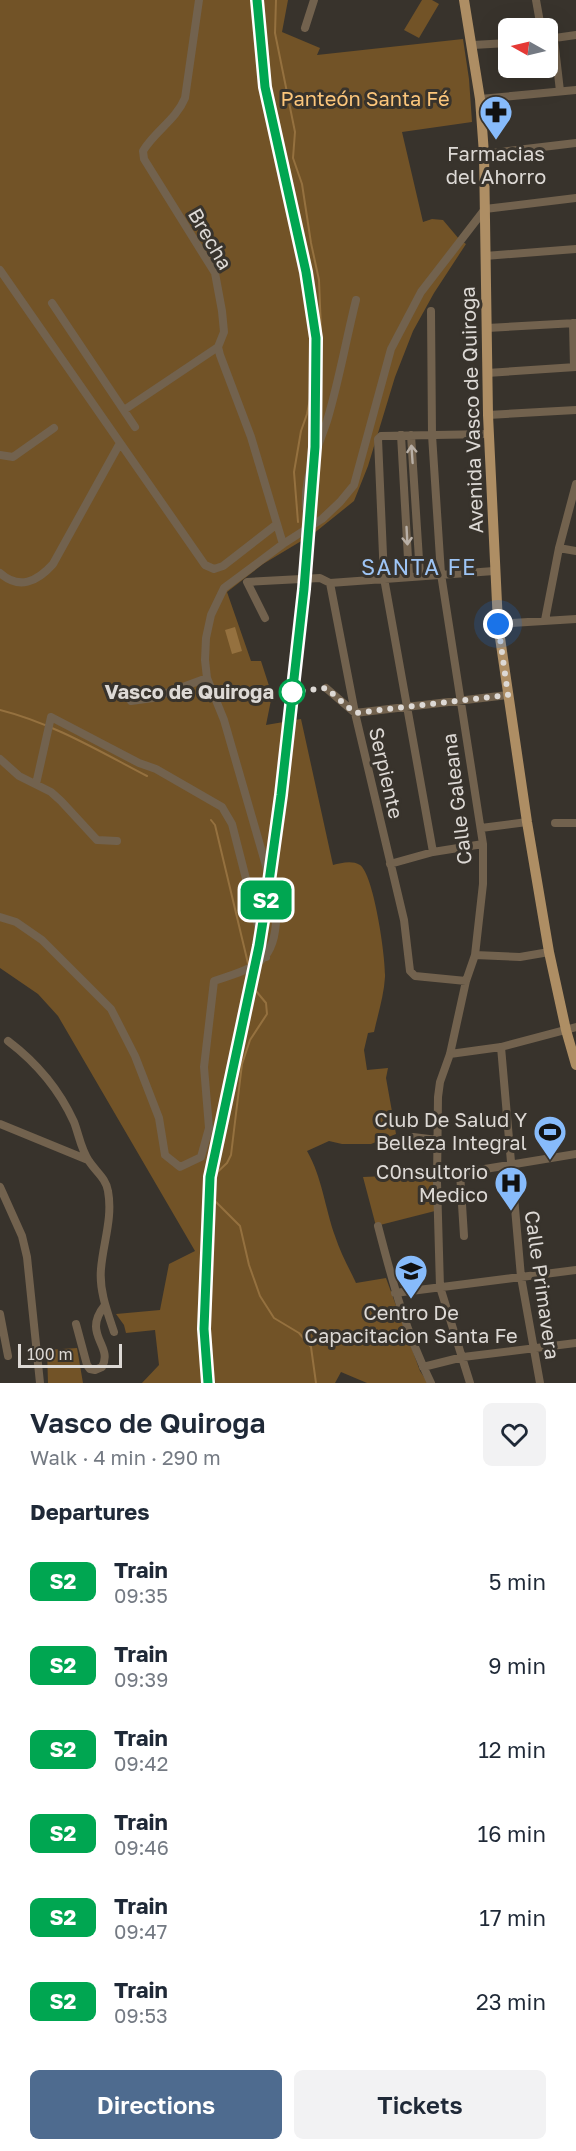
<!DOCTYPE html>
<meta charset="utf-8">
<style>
:root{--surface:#fff;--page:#f2f2f3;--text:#1f2937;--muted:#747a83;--accent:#4e6b8f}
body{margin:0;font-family:"Golos Text",sans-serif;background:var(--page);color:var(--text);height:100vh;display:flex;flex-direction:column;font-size:22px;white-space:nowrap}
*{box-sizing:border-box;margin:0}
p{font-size:20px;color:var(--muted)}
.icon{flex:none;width:33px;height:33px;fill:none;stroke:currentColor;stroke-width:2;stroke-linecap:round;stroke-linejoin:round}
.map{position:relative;height:1383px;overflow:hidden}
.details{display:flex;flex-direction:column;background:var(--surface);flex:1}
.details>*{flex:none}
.badge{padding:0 12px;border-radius:9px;font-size:21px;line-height:39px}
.needle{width:39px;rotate:278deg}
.buttons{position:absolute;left:498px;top:18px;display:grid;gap:12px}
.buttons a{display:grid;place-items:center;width:60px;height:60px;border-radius:9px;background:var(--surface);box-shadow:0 6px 24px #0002;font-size:30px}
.scale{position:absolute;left:18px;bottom:15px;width:104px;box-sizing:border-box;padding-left:6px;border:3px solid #ddd9d5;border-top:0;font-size:16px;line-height:21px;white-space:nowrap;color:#ddd9d5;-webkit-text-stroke:4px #38332c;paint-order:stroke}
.you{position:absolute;width:30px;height:30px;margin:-15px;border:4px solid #fff;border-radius:50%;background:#1a73e8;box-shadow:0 0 0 9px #1a73e833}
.map>.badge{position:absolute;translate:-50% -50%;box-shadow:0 0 0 3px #fff}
h2{padding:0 30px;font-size:22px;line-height:54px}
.round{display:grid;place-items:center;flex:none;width:63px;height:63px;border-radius:9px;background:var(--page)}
.overview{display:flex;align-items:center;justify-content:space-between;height:102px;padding:0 30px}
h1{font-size:28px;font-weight:600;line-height:45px}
.cta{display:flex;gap:12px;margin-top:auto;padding:12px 30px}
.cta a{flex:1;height:69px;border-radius:9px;background:var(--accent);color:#fff;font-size:24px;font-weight:600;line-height:69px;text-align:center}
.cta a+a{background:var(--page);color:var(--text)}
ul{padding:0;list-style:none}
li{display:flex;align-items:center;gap:18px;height:84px;padding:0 30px}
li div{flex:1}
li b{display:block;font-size:22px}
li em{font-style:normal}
li .badge{min-width:66px;font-weight:700;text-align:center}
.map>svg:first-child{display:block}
</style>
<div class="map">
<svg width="576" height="1383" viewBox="0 0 576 1383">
<rect width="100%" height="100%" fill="#38332c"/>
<!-- green -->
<path fill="#725327" d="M0,0H288L282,32L320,48L317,55L463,39L469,79L472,122L402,132L423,222L432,219L443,220L459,239L466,244L434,293L413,331L395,377L368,466L354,501L313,534L263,564L227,592L251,661H261L272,695L266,725L301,719L333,865C341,863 352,860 360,865C374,875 386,959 385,977C384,995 378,1014 374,1032L368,1033L364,1050L367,1070L388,1068L386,1078L396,1134L371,1144H342L329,1141L307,1151C322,1177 325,1208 335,1236C340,1252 349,1268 356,1283L386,1278L420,1371L428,1383H367L341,1372L335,1383H142L159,1365L155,1330L126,1333L124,1325L116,1314L160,1310L169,1264L195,1251L58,1016L38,994L0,968Z
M422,0H432L439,4L419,38L404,30Z
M434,1174L435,1211L376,1226L363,1177Z
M77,1348L83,1383H48L47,1350Z"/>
<!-- water -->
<path fill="#95713f" d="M235,627L242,651L232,654L225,630Z"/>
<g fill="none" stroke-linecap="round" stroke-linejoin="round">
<!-- stream -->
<path stroke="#95713f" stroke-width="2" d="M276,0L275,33L295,132L293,158L302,184L311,243L319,280L321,331L318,359L307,414L301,431L294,472L298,522
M0,710C52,723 99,751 147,776
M211,820L215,825L251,976L256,991L266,1003L267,1014L250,1040L242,1064L231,1155L227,1163L209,1180L208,1194L240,1226L249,1265L260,1296L274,1318L299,1333L311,1347L316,1383"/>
<!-- minor -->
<path stroke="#72624e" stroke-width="8" d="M199,0L185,98C176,120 155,131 143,151L144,159L215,273L222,311L224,332L218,347L220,355L251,437L283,544
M536,0L541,28
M305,28L314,0
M548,39L576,35
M554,39L560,91
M473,45L508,43
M480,99L576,90
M484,154L576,143
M485,256L576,249
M0,270L205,565L214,569L223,566L277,524
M52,303L135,427
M431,311L432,435L441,574L483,844V884L475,955L466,981L450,1054L440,1082L438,1097L437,1182L440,1287L470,1383
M573,323L574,367
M487,328L576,323
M487,373L576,367
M124,410L218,347
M488,415L576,410
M401,435L409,576
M411,435L420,575
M0,455L13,457L54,428
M309,527C299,486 314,459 327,421C339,381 346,340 356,300
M559,548L576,551
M0,573C19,590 37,582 53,564L120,443
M330,583L355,713L404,920L410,971L415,976L466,981
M265,618L247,582L320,578L330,583L494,571
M545,620L559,548L576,484
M498,624L576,619
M326,688L355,713L508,695
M131,701L153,698L207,678
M0,759L19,776L51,792L61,801L97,840L117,841
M36,784L51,717L139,763L156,769L222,807L232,824L266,957
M555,823H576
M481,828L527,822
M433,852L384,578L378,439L381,436L489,434
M390,864L433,852L483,844
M0,917L16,922L42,940L111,1009L135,1056L159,1118L165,1155L180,1167L201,1157L209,1128L204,1067L214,981C265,965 276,959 277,904L224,720L207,678L205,660L206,638L211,615L224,588L283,544L322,519L340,502L354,485L391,349L421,292L485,209L576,198
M475,955L520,957L549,952
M8,1041C37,1063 59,1089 74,1122C79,1135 81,1150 89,1161C96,1172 106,1178 108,1191C113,1218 103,1243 101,1269C99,1290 107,1311 114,1332
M501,1047L521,1277L540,1383
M450,1054L501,1047L576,1027
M0,1124L88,1160
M383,1148L413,1137L437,1140
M460,1173L464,1236
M436,1177L576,1154
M0,1187L22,1236L27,1257L40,1383
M378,1226C392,1280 406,1333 431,1383
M395,1293L576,1270
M0,1314L8,1356
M76,1324L87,1365L90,1369L95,1370L102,1367C114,1345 81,1335 105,1305
M423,1367L463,1357L576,1343"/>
<!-- major -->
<path stroke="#ae8e64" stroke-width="10" d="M464,0L480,99L484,154L488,415L498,624L527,822L549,952L566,1030L576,1065"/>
<!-- rail -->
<path stroke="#86817c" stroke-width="2" stroke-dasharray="10 10" stroke-linecap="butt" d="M208,1383L204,1328L210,1177L259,946L267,896L281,795L300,622L315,467L316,338L306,272L265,87L257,0"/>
</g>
<!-- one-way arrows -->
<defs><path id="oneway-shaft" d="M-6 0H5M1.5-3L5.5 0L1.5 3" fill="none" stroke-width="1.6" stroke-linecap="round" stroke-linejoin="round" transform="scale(1.5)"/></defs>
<g stroke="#b8afa6">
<use href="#oneway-shaft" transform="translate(412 454) rotate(-94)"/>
<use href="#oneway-shaft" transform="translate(407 536) rotate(87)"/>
</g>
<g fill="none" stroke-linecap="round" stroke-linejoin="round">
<!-- line casing -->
<g stroke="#fff" stroke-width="14">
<path id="line" d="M208,1383L204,1329L210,1177L259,946L267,896L281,795L304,589L315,447L316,338L306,272L265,87L257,0"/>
</g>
<!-- line -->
<use href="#line" stroke="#00a651" stroke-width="9"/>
<!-- walk -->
<path stroke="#ddd9d5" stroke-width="6" stroke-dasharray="0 10.8" d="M292,692L326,688L355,713L508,695L498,624"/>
</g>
<!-- icons -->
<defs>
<g id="pharmacy-pin" transform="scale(1.725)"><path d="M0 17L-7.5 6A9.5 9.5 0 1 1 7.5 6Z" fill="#87bbfb" stroke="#38332c"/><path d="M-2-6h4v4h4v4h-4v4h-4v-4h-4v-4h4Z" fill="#111"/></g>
<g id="stadium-pin" transform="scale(1.725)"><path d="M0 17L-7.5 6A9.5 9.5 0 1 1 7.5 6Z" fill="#87bbfb" stroke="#38332c"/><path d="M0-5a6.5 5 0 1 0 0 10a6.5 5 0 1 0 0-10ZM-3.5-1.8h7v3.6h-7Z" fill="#111"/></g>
<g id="hospital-pin" transform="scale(1.725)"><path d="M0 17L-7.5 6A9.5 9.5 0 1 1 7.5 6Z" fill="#87bbfb" stroke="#38332c"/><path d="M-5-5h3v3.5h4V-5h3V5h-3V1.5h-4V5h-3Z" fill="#111"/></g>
<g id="university-pin" transform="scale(1.725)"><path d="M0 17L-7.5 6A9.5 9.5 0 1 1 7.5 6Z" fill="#87bbfb" stroke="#38332c"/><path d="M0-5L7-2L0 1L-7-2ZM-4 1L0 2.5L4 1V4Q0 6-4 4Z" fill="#111"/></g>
</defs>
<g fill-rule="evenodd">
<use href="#pharmacy-pin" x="496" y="112"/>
<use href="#stadium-pin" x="550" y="1132"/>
<use href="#hospital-pin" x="511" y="1183"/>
<use href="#university-pin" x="411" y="1271"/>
</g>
<!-- markers -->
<circle fill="#fff" stroke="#00a651" stroke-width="3" cx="292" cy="692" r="12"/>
<g text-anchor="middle" stroke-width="6" stroke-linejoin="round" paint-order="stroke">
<!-- park labels -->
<g font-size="20" fill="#fcc67b" stroke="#38332c">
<text x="365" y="106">Panteón Santa Fé</text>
</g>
<!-- poi labels -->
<g font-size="20" fill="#ddd9d5" stroke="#38332c">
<text x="496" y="161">Farmacias<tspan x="496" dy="23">del Ahorro</tspan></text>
<text x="527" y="1127" text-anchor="end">Club De Salud Y<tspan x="527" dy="23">Belleza Integral</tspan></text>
<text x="488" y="1179" text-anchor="end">C0nsultorio<tspan x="488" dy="23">Medico</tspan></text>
<text x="411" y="1320">Centro De<tspan x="411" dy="23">Capacitacion Santa Fe</tspan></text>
</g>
<!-- street labels -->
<g font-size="20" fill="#ddd9d5" stroke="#38332c">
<text transform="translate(210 239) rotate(60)" y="7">Brecha</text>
<text transform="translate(472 410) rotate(-92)" y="7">Avenida Vasco de Quiroga</text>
<text transform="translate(386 773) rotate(77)" y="7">Serpiente</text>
<text transform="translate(457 799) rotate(-97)" y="7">Calle Galeana</text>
<text transform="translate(542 1285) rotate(82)" y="7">Calle Primavera</text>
</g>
<!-- stop labels -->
<g font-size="20" font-weight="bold" fill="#ddd9d5" stroke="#38332c" text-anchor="end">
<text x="274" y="699">Vasco de Quiroga</text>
</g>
<!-- quarter labels -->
<g font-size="22" letter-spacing="1.5" fill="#9ec5f5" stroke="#38332c">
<text x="419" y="575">SANTA FE</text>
</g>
</g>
</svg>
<div class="buttons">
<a><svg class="needle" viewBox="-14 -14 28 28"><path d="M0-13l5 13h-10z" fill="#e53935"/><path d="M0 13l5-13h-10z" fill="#747a83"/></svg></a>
</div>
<div class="scale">100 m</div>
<div class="you" style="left:498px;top:624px"></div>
<b class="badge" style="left:266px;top:900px;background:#00a651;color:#fff">S2</b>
</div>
<section class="details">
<div class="overview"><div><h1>Vasco de Quiroga</h1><p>Walk · 4 min · 290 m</p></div><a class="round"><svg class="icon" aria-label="heart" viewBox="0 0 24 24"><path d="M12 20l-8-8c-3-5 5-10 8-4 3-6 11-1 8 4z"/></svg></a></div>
<h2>Departures</h2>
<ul>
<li><span class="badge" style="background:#00a651;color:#fff">S2</span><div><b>Train</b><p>09:35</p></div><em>5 min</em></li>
<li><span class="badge" style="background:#00a651;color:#fff">S2</span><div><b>Train</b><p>09:39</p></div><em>9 min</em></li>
<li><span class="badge" style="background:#00a651;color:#fff">S2</span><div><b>Train</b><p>09:42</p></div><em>12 min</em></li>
<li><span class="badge" style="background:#00a651;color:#fff">S2</span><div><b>Train</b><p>09:46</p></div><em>16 min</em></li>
<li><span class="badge" style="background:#00a651;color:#fff">S2</span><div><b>Train</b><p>09:47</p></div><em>17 min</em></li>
<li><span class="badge" style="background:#00a651;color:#fff">S2</span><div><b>Train</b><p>09:53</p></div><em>23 min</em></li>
</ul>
<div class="cta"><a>Directions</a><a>Tickets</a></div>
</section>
